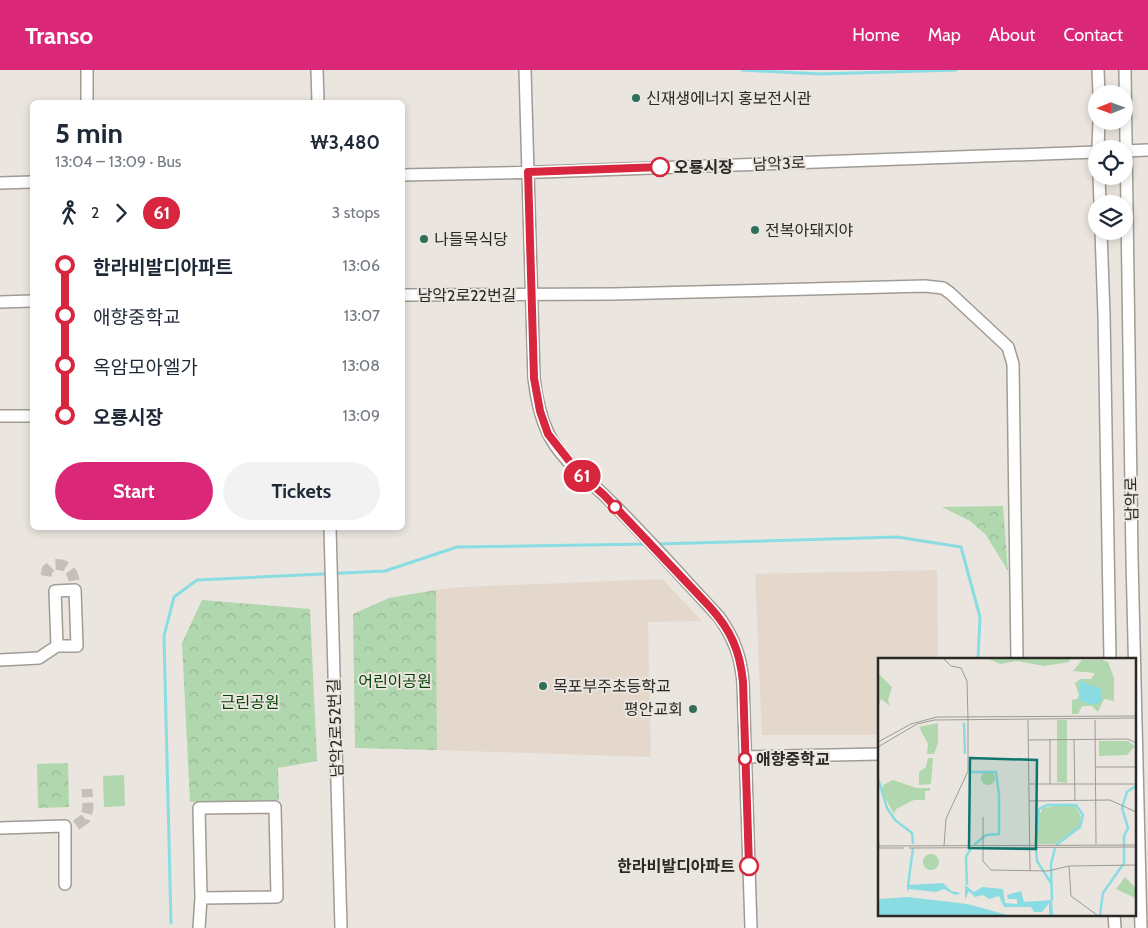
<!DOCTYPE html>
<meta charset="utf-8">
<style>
:root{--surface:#fff;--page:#f2f2f3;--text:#1f2937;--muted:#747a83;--accent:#db2777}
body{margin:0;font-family:Cabin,"Noto Sans KR",sans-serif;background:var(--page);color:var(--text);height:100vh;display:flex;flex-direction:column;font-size:19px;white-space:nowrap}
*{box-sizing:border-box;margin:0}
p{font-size:16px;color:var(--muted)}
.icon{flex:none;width:28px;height:28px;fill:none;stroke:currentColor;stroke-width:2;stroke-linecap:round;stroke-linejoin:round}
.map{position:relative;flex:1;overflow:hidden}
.sheet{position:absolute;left:30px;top:30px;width:375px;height:430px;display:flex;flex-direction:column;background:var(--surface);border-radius:8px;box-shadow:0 2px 8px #0003}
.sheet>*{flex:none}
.badge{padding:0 10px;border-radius:16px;font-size:18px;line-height:32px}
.needle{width:32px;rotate:269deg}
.fabs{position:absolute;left:1088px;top:15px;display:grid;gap:10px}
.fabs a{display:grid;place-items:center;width:45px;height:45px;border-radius:50%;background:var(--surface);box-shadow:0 2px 8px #0003;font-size:25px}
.map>.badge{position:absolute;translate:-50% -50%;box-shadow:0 0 0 2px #fff}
.legs{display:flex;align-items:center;gap:8px;height:55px;padding:0 25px;font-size:16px}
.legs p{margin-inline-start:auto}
.headline{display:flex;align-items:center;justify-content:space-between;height:85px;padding:0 25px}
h1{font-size:28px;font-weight:700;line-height:38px}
.primary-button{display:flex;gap:10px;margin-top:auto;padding:10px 25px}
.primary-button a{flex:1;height:58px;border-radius:30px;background:var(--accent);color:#fff;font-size:20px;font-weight:700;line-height:58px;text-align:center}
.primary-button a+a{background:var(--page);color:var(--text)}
ul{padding:0 25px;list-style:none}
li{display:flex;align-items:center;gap:18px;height:50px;font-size:19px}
li i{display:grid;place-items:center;width:8px;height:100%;margin:0 6px;background:currentColor}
li i::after{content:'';width:12px;height:12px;margin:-6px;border:4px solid;border-radius:50%;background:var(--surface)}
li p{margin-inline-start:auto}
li:first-child i{background:linear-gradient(#0000 50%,currentColor 0)}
li:last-child i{background:linear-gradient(currentColor 50%,#0000 0)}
header{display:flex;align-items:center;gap:30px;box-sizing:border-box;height:70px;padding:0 25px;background:var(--accent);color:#fff}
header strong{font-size:24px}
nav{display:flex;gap:28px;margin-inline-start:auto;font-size:18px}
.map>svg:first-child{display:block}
</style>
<header>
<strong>Transo</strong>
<nav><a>Home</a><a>Map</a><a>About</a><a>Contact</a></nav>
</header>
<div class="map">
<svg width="1148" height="858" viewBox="0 0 1148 858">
<defs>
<pattern id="park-crowns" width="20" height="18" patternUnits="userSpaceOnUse" patternTransform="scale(1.25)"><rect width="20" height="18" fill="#b0d7ad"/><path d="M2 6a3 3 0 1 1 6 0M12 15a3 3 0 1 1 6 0" fill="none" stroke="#98b995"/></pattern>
</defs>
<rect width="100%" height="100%" fill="#ebe5df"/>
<!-- built -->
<path fill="#e4d8cc" d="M937,500L938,589H879V665H762L755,504Z
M662,509L702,551L648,552L651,687L437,680L436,520L462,517Z"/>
<!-- grass -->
<path fill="#b0d7ad" d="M124,705L125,736L104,737L103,706Z"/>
<!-- park -->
<path fill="url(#park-crowns)" d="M1003,436L1008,501L986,465L970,451L942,437Z
M436,520L437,680L355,678L353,544L389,528Z
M202,530L310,539L317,691L278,698L279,730L190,732L182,573Z
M68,693L69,737L38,738L37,694Z"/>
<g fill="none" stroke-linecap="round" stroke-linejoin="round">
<!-- stream -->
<path stroke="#89dce2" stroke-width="3" d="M742,0L820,4L956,0
M657,474L897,467L961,477L980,547L978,589
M171,853L164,566L174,527L197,510L385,501L457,477L648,474"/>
<!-- minor-tunnel -->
<path stroke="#c5bfba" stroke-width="11" stroke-dasharray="11 5.5" stroke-linecap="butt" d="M46,506L47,500L52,495C70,492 75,505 75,520
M76,755L85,749L88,738L87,719"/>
<!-- minor casing -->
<g stroke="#a09b95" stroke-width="14">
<path id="minor" d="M87,0V32
M317,0L318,32
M525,0L534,308C536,326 540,346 548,363C560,388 584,406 604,425C644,464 681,506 719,547C734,568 741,587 743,613L751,858
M1098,0L1099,24
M1125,0L1132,489L1141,858
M1098,79L1099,51
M1124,81L1148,80
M402,105L541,102L1096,82
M1099,106L1100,134
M0,113L32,112
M1101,161L1104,245L1110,589
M402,225L614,224L925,216L943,218L950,223L1008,277L1013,294L1017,589
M0,232L32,231
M0,346H32
M330,458L341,858
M0,590L39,588L57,576H77L75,520L55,521L57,576
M745,687L879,684
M0,758L65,756V814
M1114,844L1115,858
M199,858L201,828L199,738L275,737L277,827L201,828"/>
</g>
<!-- minor -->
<use href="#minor" stroke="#fff" stroke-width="11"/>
</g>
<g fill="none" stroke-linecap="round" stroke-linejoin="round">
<!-- line-1 casing -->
<g stroke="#fff" stroke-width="11">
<path id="line-1" d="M660,97L528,102L534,308L540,341L548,364L578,402L604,425L709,536C731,560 740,581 743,612L749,796"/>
</g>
<!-- line-1 -->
<use href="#line-1" stroke="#d7263d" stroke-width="8"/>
</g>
<!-- markers -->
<g fill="#316e5a" stroke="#ebe5df" stroke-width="2">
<circle cx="636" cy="28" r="5"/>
<circle cx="755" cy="160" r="5"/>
<circle cx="424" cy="169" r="5"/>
<circle cx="543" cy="616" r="5"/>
<circle cx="693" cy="639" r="5"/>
</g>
<g fill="#fff" stroke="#d7263d" stroke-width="2.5">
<circle cx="660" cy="97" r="9"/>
<circle cx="615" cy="437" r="6"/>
<circle cx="745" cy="689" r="6"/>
<circle cx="749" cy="796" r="9"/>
</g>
<g text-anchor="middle" stroke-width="4" stroke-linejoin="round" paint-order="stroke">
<!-- poi labels -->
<g font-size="16" fill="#2b2926" stroke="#ebe5df" text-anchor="start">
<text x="646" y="34">신재생에너지 홍보전시관</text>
<text x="765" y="166">전복아돼지야</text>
<text x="434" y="175">나들목식당</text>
<text x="553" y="622">목포부주초등학교</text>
<text x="683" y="645" text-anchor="end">평안교회</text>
</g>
<!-- street labels -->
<g font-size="16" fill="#2b2926" stroke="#ebe5df">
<text transform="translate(779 93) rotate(-2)" y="6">남악3로</text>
<text x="467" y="231">남악2로22번길</text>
<text transform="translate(1131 429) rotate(-91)" y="6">남악로</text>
<text transform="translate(335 658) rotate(-92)" y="6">남악2로52번길</text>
</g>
<!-- stop labels -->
<g font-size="16" font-weight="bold" fill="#2b2926" stroke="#ebe5df" text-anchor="start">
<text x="674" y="103">오룡시장</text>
<text x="756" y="695">애향중학교</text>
<text x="735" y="802" text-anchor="end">한라비발디아파트</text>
</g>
<!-- park labels -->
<g font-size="16" fill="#044606" stroke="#ebe5df">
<text x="395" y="617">어린이공원</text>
<text x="250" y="638">근린공원</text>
</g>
</g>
<!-- overview -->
<g transform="translate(878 588)">
<rect width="258" height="258" fill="#ebe5df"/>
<path d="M45 204a8 8 0 1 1 16 0a8 8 0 1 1-16 0ZM247,219L257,229V240L238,231Z" fill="#b0d7ad"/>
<path d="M109,0H192L191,4L166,8L139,3L122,6ZM0,15L14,29L10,42L12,48L3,41L0,49ZM221,83H250L257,88L249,97L221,98ZM15,122L38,130H52V133H47V142H36L18,151L16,156L4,134L5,127Z" fill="#b0d7ad"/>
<path d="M224,2L230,4L236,20V43L226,41L220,54L214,48H204L200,56H194V42L199,41L201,37L197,25L202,21H213L217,15L195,13L204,2ZM179,62H189V125L179,124ZM60,65V85L56,96H49L50,86L41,69ZM50,100H55L53,126L41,127V114L48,109ZM103 120a7 7 0 1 1 14 0a7 7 0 1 1-14 0ZM176,148H197L203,158L202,168L177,186H160L159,161L165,150Z" fill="#b0d7ad"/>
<path d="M202,23L223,31L224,43L215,47L202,43ZM65,225L73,233L83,235L77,237L66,231L58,234L31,231L29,234V227ZM87,227L96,234L104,229L125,231L127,245L139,246V241H130L129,237L143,233L146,244L174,242L175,257H171V245L164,254H156L153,249H126L121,238L111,241L105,237L97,239L91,233L87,242ZM30,239L89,246L130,257H0V241Z" fill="#89dce2"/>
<path fill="none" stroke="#89dce2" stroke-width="2.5" d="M86,65L87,96M93,114H118L121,137V176L108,177L96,187M0,120L9,150L17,162L34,175L35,186M158,186L161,151L169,147H198L205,157L202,169L178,187M158,190L159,203L173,225M89,227L88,199L93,190M30,228L35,190M174,243L173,206L177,190M222,257L225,235L246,205V178L250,170L244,150L249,134L258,128"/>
<path fill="none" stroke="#9e9a95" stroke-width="1" d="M65,0L73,8L83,10L89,23L90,61V113L68,161L66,188M150,62L152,213M217,62L218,186M172,81V126M150,82L250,81L258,85M196,82L197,143M0,84L33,66L59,59L258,58M0,89L39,66L56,62L258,60M218,109H258M151,126H258M151,143L232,142L258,154M105,159V203L113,212L170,213L191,208L258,207M0,169L1,190M0,188L258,187M1,190H26M31,190L258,189M191,208L193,238L219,257"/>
<path fill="#0f766e" fill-opacity="0.15" stroke="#0f766e" stroke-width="2.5" d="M92,100L159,102L158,191L91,190Z"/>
<rect width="258" height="258" fill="none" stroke="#2b2926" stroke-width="2.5"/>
</g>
</svg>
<div class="fabs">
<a><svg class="needle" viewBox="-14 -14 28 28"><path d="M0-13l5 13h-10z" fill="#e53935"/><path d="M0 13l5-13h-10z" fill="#747a83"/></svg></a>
<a><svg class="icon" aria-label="locate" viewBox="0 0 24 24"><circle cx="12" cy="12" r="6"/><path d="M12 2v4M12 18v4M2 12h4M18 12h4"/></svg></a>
<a><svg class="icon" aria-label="layers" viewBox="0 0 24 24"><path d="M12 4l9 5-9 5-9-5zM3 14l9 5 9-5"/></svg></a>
</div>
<b class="badge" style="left:582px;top:406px;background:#d7263d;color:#fff">61</b>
<section class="sheet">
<div class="headline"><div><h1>5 min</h1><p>13:04 – 13:09 · Bus</p></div><b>₩3,480</b></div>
<div class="legs"><svg class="icon" aria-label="walk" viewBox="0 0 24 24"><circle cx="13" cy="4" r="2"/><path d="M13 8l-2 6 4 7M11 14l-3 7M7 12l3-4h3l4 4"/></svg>2<svg class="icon" aria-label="forward" viewBox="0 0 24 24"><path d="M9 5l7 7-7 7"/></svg><b class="badge" style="background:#d7263d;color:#fff">61</b><p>3 stops</p></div>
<ul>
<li><i style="color:#d7263d"></i><b>한라비발디아파트</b><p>13:06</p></li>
<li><i style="color:#d7263d"></i><span>애향중학교</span><p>13:07</p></li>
<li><i style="color:#d7263d"></i><span>옥암모아엘가</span><p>13:08</p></li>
<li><i style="color:#d7263d"></i><b>오룡시장</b><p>13:09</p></li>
</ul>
<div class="primary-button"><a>Start</a><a>Tickets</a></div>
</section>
</div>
